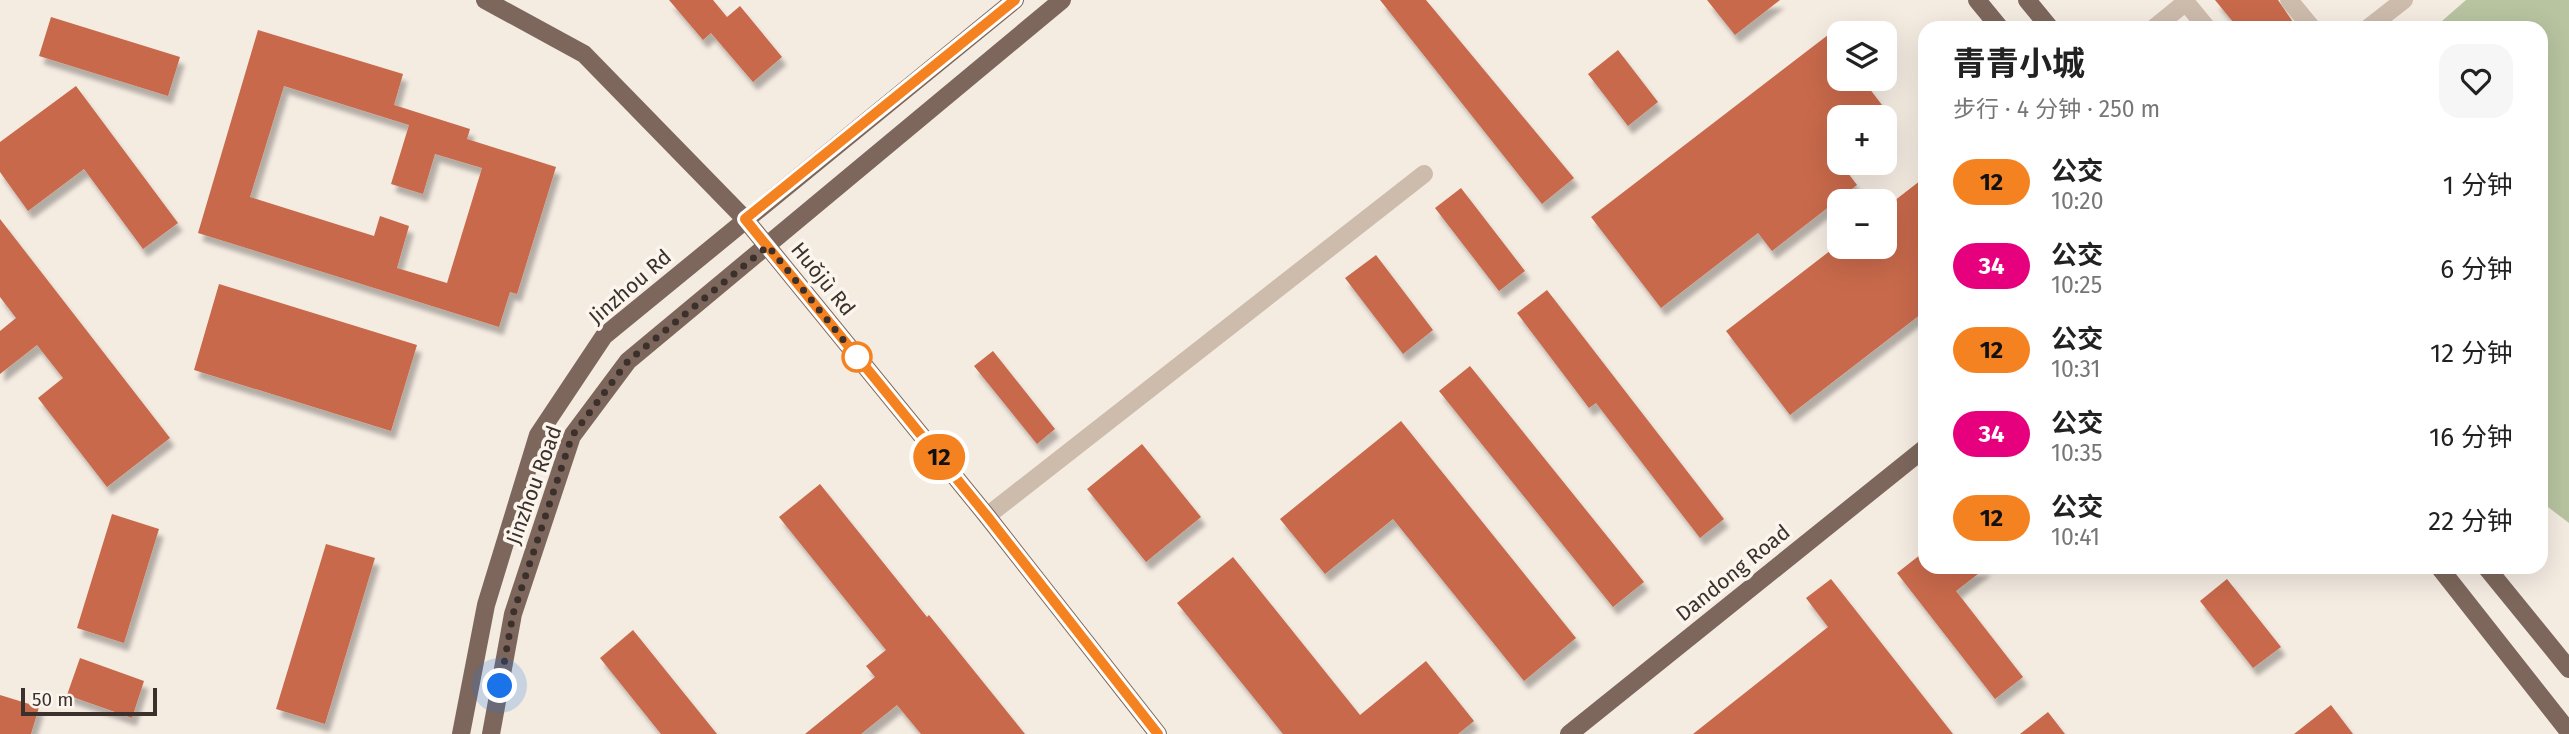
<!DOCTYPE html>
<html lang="zh">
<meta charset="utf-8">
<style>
:root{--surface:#fff;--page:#f6f6f6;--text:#222;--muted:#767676}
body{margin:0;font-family:"Fira Sans","Noto Sans SC",sans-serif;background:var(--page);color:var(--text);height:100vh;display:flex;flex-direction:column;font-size:26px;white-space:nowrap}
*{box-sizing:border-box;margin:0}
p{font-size:23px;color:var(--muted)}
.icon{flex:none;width:38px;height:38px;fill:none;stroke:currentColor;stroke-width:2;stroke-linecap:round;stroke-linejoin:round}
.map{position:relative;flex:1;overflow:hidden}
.side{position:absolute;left:1918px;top:21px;width:630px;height:553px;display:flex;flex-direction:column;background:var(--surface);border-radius:21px;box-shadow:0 7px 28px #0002}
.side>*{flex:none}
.badge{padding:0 14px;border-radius:23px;font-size:24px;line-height:46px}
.tools{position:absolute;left:1827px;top:21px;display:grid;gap:14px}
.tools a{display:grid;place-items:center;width:70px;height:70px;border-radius:14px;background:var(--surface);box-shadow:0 7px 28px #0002;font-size:35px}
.scale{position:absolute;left:21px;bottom:18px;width:136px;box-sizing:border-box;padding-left:7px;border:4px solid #3b302b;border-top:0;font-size:19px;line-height:24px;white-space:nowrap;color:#3b302b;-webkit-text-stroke:5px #fbf5ee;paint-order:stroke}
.you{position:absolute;width:35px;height:35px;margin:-18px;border:5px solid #fff;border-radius:50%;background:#1a73e8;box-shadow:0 0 0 10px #1a73e833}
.map>.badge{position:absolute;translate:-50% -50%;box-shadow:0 0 0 4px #fff}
.round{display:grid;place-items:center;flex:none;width:74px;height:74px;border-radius:21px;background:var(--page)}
.overview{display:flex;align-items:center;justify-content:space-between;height:119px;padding:0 35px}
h1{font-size:33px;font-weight:700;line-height:52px}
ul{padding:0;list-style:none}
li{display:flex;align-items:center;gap:21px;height:84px;padding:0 35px}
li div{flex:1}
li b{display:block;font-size:26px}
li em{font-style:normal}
li .badge{min-width:77px;font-weight:700;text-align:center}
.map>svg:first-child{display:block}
</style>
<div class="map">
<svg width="2569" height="734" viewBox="0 0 2569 734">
<defs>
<filter id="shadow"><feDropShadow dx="4.5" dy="8" stdDeviation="2" flood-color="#0004"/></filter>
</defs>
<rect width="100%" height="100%" fill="#f4ebe1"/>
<!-- green -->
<path fill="#b8c4a0" d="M2466,0H2569V523L2548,507L2541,493V28H2434Z"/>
<!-- building -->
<path fill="#c8694b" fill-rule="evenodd" filter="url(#shadow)" d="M669,0H713L727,17L740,6L782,57L753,82L711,33L703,40Z
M1380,0H1426L1574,178L1542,204Z
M1707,0H1780L1735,35Z
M2215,0H2278L2297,28H2238Z
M51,17L180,57L168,96L39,56Z
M258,30L403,74L394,105L470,129L467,139L556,167L517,294L510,292L499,327L198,233ZM284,86L409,125L391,184L423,194L435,154L482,168L447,283L397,268L409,226L380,216L374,236L250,197Z
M1828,35L1839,50V79H1862L1882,105L1866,117H1839V138L1828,147L1857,185L1772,251L1758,233L1661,308L1591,217Z
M1618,50L1658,102L1628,126L1588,74Z
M76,86L178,223L143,249L84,169L28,211L0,172V142Z
M1925,177V311L1790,415L1726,331L1835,247H1885V208Z
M1461,188L1525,271L1499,291L1435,208Z
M0,219L170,438L107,487L38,398L63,378L37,345L0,374V331L16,318L0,297Z
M1376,255L1433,330L1403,354L1345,278Z
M219,284L417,345L391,431L194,370Z
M1547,290L1724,519L1700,538L1596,403L1589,408L1517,313Z
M993,351L1055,429L1037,444L974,366Z
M1470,366L1644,582L1613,607L1439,391Z
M1401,421L1576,638L1524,681L1393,519L1325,574L1280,519Z
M1142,444L1201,517L1146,562L1087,489Z
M820,484L927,617L929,615L1025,734H921L897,705L861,734H805L875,677L866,666L886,650L779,517Z
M112,514L159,529L124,643L77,628Z
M326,544L375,558L325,724L276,709Z
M1925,551V567H1987L1956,591L2023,677L1995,699L1897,573Z
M1233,557L1360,715L1426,661L1474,721L1458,734H1283L1177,603Z
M1831,579L1953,734H1693L1828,627L1806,598Z
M2227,579L2281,647L2253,668L2200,601Z
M633,630L717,734H661L600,658Z
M80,658L144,681L132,718L67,695Z
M0,695L39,707L31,734H0Z
M2331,705L2353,734H2294Z
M2048,712L2065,734H2020Z"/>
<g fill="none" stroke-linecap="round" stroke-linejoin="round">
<!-- minor -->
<path stroke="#cdbbac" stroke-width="18" d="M2184,0L2207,28
M2289,0L2312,28
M2154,28L2186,2
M2368,28L2404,0
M987,516L1424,174"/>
<!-- major -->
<path stroke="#7d675c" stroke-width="18" d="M485,0L584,54L745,219L987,516L1158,734
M1977,0L2000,28
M2027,0L2050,28
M2439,567L2569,732
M2486,567L2569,669
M461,734L486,605L538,435L604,336L1015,0
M491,734L513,614L572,436L628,361L1062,0
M1569,734L1925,448"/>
</g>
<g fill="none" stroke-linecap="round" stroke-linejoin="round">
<!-- line casing -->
<g stroke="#fff" stroke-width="16">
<path id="line" d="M1015,0L745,219L987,516L1158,734"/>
</g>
<!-- line -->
<use href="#line" stroke="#f58220" stroke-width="10"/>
<!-- walk -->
<path stroke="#3b302b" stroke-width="7" stroke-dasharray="0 12.6" d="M500,686L513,614L572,436L628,361L768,246L857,357"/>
</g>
<!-- markers -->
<circle fill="#fff" stroke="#f58220" stroke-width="3.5" cx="857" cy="357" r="14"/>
<g text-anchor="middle" stroke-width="7" stroke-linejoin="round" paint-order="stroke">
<!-- street labels -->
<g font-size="21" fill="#3b302b" stroke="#fbf5ee">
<text transform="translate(823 279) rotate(51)" y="7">Huǒjù Rd</text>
<text transform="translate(630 287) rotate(-41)" y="7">Jinzhou Rd</text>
<text transform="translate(534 485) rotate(-70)" y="7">Jinzhou Road</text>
<text transform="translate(1733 573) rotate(-39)" y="7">Dandong Road</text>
</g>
</g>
</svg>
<div class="tools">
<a><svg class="icon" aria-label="layers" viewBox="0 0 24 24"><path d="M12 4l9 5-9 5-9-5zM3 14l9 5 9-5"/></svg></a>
<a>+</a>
<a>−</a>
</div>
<div class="scale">50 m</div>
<div class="you" style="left:500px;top:686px"></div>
<b class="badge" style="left:939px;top:457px;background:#f58220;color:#111">12</b>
<section class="side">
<div class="overview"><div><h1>青青小城</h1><p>步行 · 4 分钟 · 250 m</p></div><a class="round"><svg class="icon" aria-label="heart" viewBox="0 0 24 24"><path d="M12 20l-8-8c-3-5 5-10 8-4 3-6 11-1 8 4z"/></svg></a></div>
<ul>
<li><span class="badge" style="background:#f58220;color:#111">12</span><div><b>公交</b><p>10:20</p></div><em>1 分钟</em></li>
<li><span class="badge" style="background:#e6007e;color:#fff">34</span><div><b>公交</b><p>10:25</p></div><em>6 分钟</em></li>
<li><span class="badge" style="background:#f58220;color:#111">12</span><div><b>公交</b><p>10:31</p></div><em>12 分钟</em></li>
<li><span class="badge" style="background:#e6007e;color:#fff">34</span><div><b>公交</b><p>10:35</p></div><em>16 分钟</em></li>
<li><span class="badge" style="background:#f58220;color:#111">12</span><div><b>公交</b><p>10:41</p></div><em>22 分钟</em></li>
</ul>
</section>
</div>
